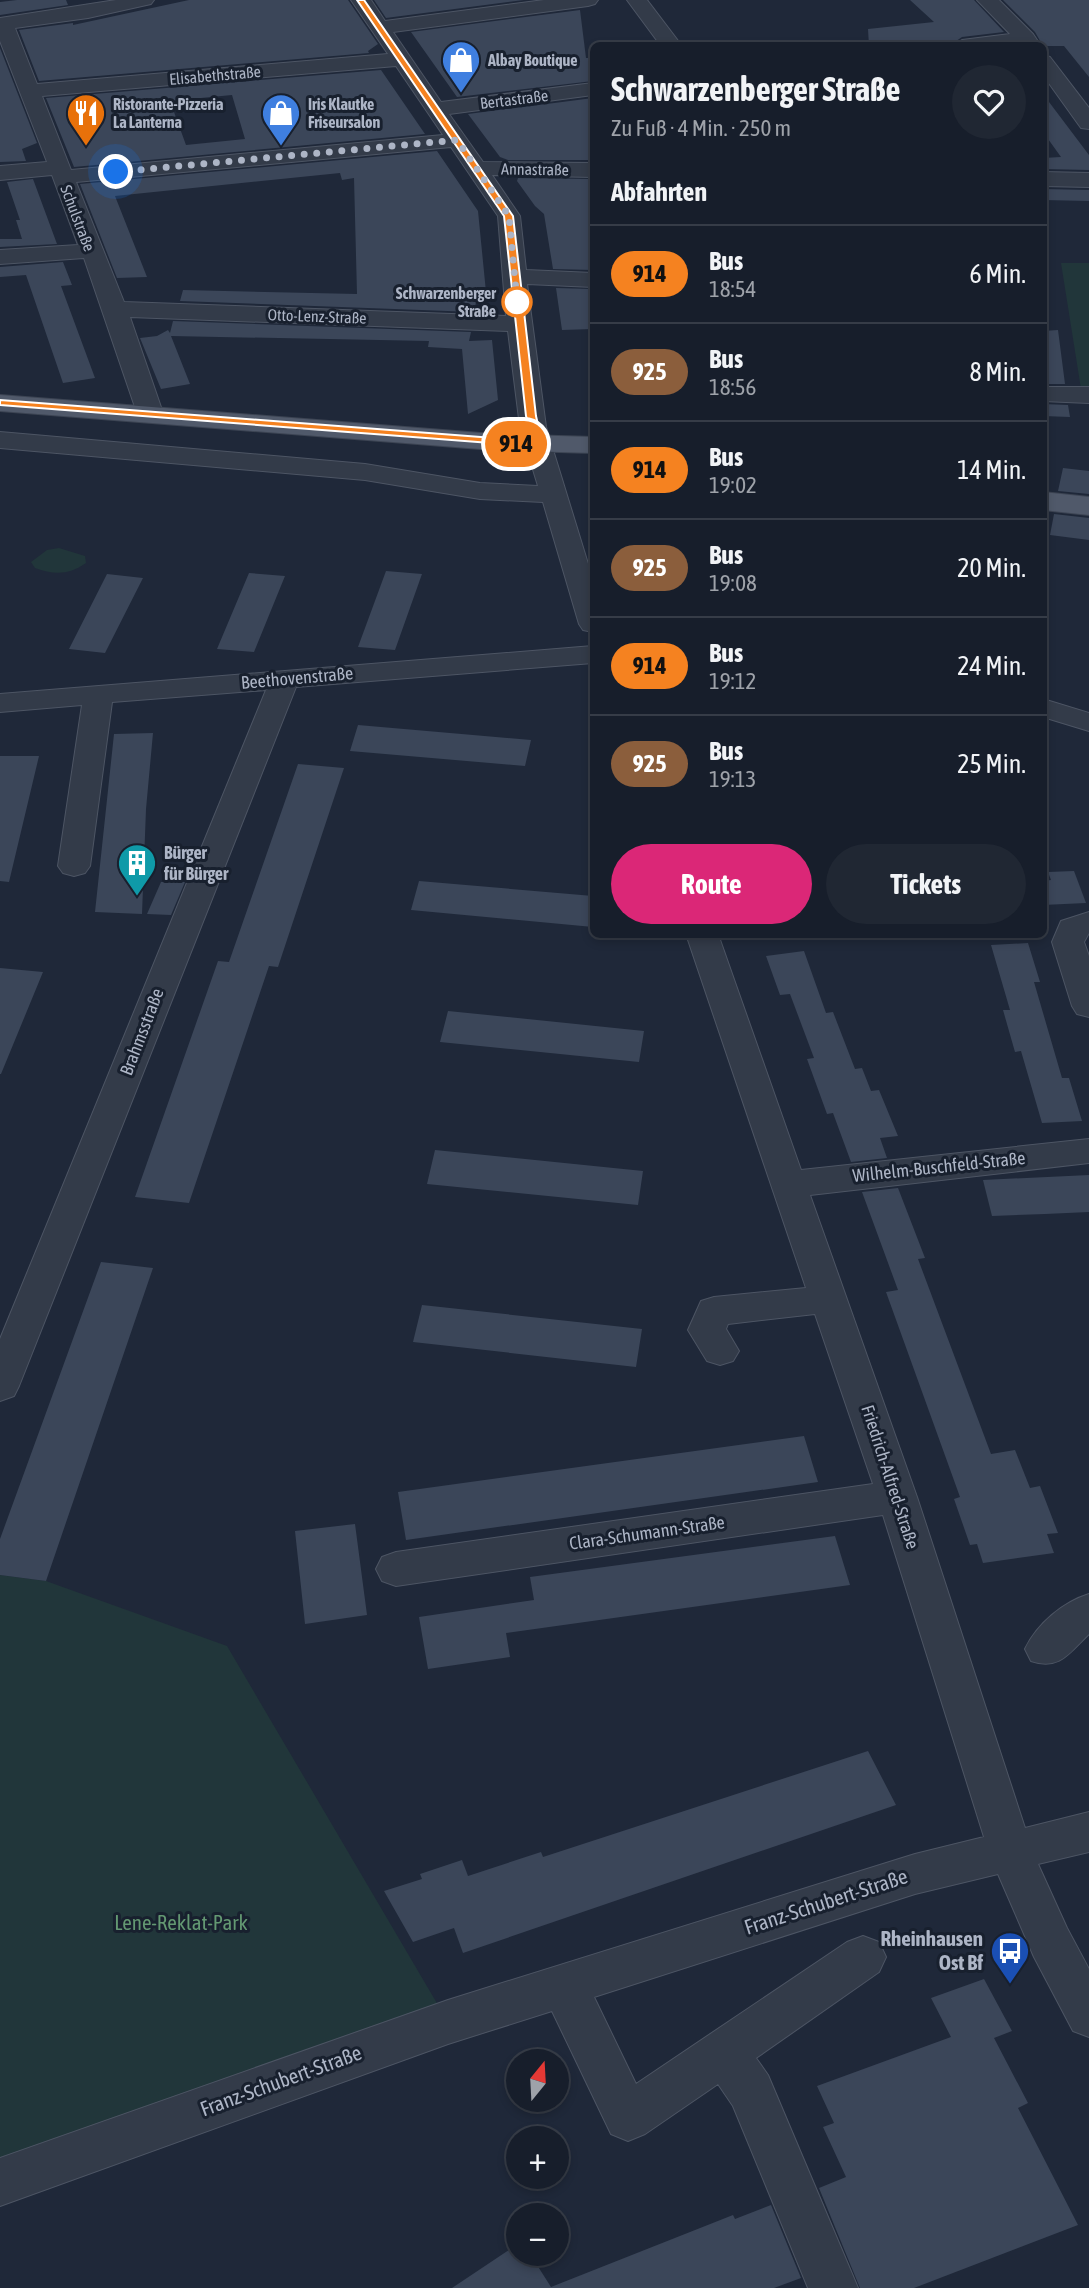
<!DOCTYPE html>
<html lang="de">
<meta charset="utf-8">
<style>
:root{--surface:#171e2b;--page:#202733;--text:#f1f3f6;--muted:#9ea2a9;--line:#363c47;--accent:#db2777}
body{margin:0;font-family:"Asap Condensed",sans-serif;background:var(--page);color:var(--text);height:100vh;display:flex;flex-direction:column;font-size:26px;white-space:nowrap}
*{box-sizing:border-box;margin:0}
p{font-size:23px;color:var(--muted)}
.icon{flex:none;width:38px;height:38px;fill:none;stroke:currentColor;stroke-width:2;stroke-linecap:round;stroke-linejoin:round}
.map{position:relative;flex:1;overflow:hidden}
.details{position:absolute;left:590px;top:42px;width:457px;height:896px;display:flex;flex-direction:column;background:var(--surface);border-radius:10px;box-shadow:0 4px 10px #0003,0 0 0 2px var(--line)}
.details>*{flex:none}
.badge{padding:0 14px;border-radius:23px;font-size:24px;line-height:46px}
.needle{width:46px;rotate:18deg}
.fabs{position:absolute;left:506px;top:2049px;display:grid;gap:14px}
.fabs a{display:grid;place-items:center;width:63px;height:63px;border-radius:50%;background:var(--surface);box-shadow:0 4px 10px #0003,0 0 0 2px var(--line);font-size:35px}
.you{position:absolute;width:35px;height:35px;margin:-18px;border:5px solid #fff;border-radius:50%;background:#1a73e8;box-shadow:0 0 0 10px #1a73e833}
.map>.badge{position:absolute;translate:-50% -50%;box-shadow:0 0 0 4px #fff}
h2{padding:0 21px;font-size:26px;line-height:63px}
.round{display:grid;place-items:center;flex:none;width:74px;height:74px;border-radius:37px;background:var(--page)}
.headline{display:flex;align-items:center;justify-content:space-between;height:119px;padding:0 21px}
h1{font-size:33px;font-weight:700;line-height:52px}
.action{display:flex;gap:14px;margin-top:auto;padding:14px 21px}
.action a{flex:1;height:80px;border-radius:42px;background:var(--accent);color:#fff;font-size:28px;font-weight:700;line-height:80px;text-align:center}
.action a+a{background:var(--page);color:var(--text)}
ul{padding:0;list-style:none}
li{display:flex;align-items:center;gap:21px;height:98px;padding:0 21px;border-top:2px solid var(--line)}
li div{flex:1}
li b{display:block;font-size:26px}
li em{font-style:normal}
li .badge{min-width:77px;font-weight:700;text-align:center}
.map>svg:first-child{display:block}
</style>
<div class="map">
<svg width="1089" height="2288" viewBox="0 0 1089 2288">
<rect width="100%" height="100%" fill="#1f2839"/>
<!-- green -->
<path fill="#21363a" d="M1061,263H1089V390L1081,389Z
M59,548L85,556L86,563C69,575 54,575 35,568L31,562L47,550Z
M0,1575L46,1581L227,1646L448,2022L0,2175Z"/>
<!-- building -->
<path fill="#3b4659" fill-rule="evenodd" d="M17,0H66L68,5L0,15V2Z
M189,0H348L378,44L368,51L369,53L39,81L19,30L73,23V25Z
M374,0H524L386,18Z
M910,0H974L1004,32L962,37L949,46H869L868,29L934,22Z
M1003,0H1089V77L1064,46H1043L1035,32Z
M580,10L586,58H593V81L457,97L411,32Z
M0,48L37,143L22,149L26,161L0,162Z
M381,70L425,134L74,167L46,98ZM232,95L245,139L186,145L170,101Z
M1043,94L1089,155V170L1043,169V158L1061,157L1043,132Z
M593,98V160H508L500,157L468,114Z
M437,151L478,211L486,292H478L474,312L180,301L183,290L357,294L354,178L342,180L340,173L115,196L147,277L117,278L80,184Z
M518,178L593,179V270L553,269L544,214L535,206L517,181Z
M33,179L57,244L0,247V239H22L16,220H20L7,182Z
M1043,189L1089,190V201L1043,200Z
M63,262L72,285L61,286L95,378L63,383L26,275L0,277V267Z
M556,288L593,289V329L562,330Z
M173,321L471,332L469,341L492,340L498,400L468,414L462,349L428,347L429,341L171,336L190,384L161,389L140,338L157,336L168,330L170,333Z
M1058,330L1065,384H1043V331Z
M1043,404L1068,405L1070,417L1043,416Z
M1063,468L1089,471V494L1058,491Z
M1054,514L1089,518V540L1050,535Z
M386,571L422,574L395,650L358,647Z
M249,573L285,576L254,652L217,649Z
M107,574L143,578L105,653L69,649Z
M358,725L473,735L531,740L525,766L350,751Z
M153,733L146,809L142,914L95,912L114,734Z
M0,756H39L9,882L0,881Z
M298,764L344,768L278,967L269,966L189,1203L135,1197L218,961L229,962Z
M1074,871L1086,903L1043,905V881L1051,880L1048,872Z
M419,881L593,896V927L411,910Z
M161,882H185L171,915L147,914Z
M1028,943L1040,982H1034L1062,1078H1069L1082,1121L1042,1123L1021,1051L1015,1052L1003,1010H1010L991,945Z
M804,951L826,1013L833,1012L855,1069L862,1068L871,1091L879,1090L898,1136L880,1138L887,1158L851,1162L833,1113L827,1114L807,1059L814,1058L790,994L780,995L766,956Z
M0,968L43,972L1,1074H0Z
M448,1011L644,1031L639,1062L440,1042Z
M435,1150L643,1171L638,1205L427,1184Z
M1089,1175V1212L1045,1214L992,1216L983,1180Z
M898,1188L925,1258L918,1259L991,1454L1015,1450L1030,1488L1040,1486L1058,1533L1047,1534L1054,1553L983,1563L977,1544L970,1545L954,1499L960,1497L886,1292L898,1290L862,1192Z
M101,1262L153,1268L46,1581L0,1575V1539Z
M422,1305L642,1329L636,1367L413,1342Z
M804,1436L818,1482L406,1540L398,1492Z
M355,1524L367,1615L305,1624L295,1531Z
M835,1536L850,1585L506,1633L510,1657L428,1669L419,1617L534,1600L530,1577Z
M868,1751L896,1805L463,1953L454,1928L413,1942L384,1891L422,1879L420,1874L462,1860L468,1876L541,1852L543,1857Z
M984,1979L1012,2031L994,2038L1028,2103L1018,2108L1078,2225L914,2288H860L819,2188L846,2177L823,2127L834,2123L817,2086L951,2037L931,1998Z
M771,2205L801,2278L774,2288H452L518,2244V2254H530L551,2287L733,2215L735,2219Z"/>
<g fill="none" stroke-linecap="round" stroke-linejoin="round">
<!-- minor casing -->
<g stroke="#4d5564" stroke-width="2">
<path id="minor" d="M116,0H154L151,4L88,18L15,28L37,84L388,54L351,0H371L385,21L544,0H598L595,4L588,6L393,32L441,102L593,83V95L449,114L483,162L593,163V177L492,175L520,216L526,270L593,273V287L527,284L546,427L593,580V632L583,630L579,624L543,502L480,499L365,480L0,448V432L365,464L480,483L538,486L520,427L508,331L130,317L163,413L159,418L150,421L141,418L137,413L84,258L0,264V250L78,245L52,175L0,180V166L47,162L0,41V18ZM396,66L443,135L71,170L42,96ZM451,147L498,216L506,316L124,302L76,182Z
M627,0H647L682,46H661Z
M977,0H999L1033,34L1041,46H952L962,40L1010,34Z
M1043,55L1050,57L1089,108V129L1081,128L1043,75Z
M1043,172L1089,173V187L1043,186Z
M1043,387H1089V403L1043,401Z
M593,646V663L296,687L19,1386L14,1396L0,1401V1339L266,690L112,702L90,866L85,873L74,876L63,873L58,866L82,705L0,712V694Z
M1043,699L1089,713V731L1043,717Z
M1089,912V933L1084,942L1089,956V1017L1077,1014L1072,1006L1052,942L1061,921Z
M686,934H718L801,1170L1089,1139V1163L810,1195L917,1497L1025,1828L1089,1812V1852L1038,1864L1067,1928L1089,1969V2037L1073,2031L1034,1957L998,1874L915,1894L594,1997L636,2084L847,1942L863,1936L879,1942L886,1957L879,1972L756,2058L768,2075L858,2288H808L733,2106L718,2084L645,2134L628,2141L611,2134L552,2011L448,2044L0,2206V2158L448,2000L915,1854L984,1837L883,1515L396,1586L382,1581L376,1569L382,1557L396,1552L873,1484L815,1314L728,1324L726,1329L739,1351L733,1361L720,1365L707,1361L688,1330L701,1301L714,1297L806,1288Z
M1089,1594V1634C1070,1652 1060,1671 1031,1661L1025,1649C1037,1624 1063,1602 1089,1594Z"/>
</g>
<!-- major casing -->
<g stroke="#3c4453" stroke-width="2">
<path id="major" d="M0,395L493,434L593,437V453L493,450L0,411Z
M1043,492L1089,497V515L1043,510Z"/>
</g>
<!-- minor -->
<use href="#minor" fill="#333b49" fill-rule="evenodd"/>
<!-- major -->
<use href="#major" fill="#50596a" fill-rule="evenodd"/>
</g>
<!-- line -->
<path fill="#f58220" stroke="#fff" stroke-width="2" d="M357,0H364L513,216L536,416L543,447L0,405V400L534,441L526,416L504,216Z"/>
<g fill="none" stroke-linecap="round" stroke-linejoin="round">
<!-- walk -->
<path stroke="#adb5c6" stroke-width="7" stroke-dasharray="0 12.6" d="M116,172L457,140L509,216L517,302"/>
</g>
<!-- icons -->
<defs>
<g id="shop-pin" transform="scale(2.0125)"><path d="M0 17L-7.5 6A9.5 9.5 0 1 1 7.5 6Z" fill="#3f7fe0" stroke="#18202e"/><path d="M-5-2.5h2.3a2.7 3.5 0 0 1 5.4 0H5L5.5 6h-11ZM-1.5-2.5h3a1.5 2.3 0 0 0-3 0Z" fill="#fff"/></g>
<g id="restaurant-pin" transform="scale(2.0125)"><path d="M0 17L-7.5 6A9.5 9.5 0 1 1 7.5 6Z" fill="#e8710a" stroke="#18202e"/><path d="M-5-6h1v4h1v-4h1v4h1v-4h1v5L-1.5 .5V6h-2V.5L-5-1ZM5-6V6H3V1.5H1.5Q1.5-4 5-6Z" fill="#fff"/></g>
<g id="building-pin" transform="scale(2.0125)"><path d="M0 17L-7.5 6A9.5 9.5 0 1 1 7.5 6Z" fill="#0f9aa8" stroke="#18202e"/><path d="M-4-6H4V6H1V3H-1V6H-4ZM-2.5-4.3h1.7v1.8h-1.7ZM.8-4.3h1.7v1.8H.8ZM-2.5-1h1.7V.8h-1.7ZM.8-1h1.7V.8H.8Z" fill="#fff"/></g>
<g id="bus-pin" transform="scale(2.0125)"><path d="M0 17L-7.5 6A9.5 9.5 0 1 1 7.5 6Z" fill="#1a4fb4" stroke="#18202e"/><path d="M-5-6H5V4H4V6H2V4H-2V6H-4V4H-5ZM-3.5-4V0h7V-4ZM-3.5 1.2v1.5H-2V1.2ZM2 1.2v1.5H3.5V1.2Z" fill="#fff"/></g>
</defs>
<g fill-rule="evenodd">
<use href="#shop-pin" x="461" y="60"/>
<use href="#restaurant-pin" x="86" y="113"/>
<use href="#shop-pin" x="281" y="113"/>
<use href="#building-pin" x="137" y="863"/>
<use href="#bus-pin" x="1010" y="1951"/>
</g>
<!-- markers -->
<circle fill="#fff" stroke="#f58220" stroke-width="3.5" cx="517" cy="302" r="14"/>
<g text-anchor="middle" stroke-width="6" stroke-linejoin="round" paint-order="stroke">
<!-- far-poi labels -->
<g font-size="16" font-weight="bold" fill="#adb5c6" stroke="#18202e" text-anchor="start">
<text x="488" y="66">Albay Boutique</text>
<text x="113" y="110">Ristorante-Pizzeria<tspan x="113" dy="18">La Lanterna</tspan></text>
<text x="308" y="110">Iris Klautke<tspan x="308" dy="18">Friseursalon</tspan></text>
</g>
<!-- far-street labels -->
<g font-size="16" fill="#adb5c6" stroke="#18202e">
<text transform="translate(215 75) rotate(-5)" y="6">Elisabethstraße</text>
<text transform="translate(514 99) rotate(-7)" y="6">Bertastraße</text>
<text transform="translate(535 169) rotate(1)" y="6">Annastraße</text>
<text transform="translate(78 218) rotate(69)" y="6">Schulstraße</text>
<text transform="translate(317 316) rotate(2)" y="6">Otto-Lenz-Straße</text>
</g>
<!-- far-stop labels -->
<g font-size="16" font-weight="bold" fill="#adb5c6" stroke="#18202e" text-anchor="end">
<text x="496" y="299">Schwarzenberger<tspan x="496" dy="18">Straße</tspan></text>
</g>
<!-- street labels -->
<g font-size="18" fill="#adb5c6" stroke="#18202e">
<text transform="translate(297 678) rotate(-5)" y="6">Beethovenstraße</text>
<text transform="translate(142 1032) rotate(-69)" y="6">Brahmsstraße</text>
<text transform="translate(939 1167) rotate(-6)" y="6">Wilhelm-Buschfeld-Straße</text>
<text transform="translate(890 1477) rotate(72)" y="6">Friedrich-Alfred-Straße</text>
<text transform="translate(647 1533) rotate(-8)" y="6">Clara-Schumann-Straße</text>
</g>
<!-- poi labels -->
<g font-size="18" font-weight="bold" fill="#adb5c6" stroke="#18202e" text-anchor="start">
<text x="164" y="859">Bürger<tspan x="164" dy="21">für Bürger</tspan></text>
</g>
<!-- near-street labels -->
<g font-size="21" fill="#adb5c6" stroke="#18202e">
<text transform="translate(826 1902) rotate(-18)" y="7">Franz-Schubert-Straße</text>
<text transform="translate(281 2081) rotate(-20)" y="7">Franz-Schubert-Straße</text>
</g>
<!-- near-park labels -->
<g font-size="21" fill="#639872" stroke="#18202e">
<text x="181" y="1930">Lene-Reklat-Park</text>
</g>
<!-- near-poi labels -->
<g font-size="21" font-weight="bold" fill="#adb5c6" stroke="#18202e" text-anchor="end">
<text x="983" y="1946">Rheinhausen<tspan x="983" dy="24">Ost Bf</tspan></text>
</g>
</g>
</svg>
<div class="fabs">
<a><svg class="needle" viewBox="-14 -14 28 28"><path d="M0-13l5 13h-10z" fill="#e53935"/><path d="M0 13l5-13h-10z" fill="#9ea2a9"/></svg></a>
<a>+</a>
<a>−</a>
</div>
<div class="you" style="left:116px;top:172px"></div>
<b class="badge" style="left:516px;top:444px;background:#f58220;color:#111">914</b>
<section class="details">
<div class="headline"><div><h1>Schwarzenberger Straße</h1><p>Zu Fuß · 4 Min. · 250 m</p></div><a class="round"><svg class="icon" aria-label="heart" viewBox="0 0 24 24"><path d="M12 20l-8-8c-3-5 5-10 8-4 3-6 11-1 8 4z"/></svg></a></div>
<h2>Abfahrten</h2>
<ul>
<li><span class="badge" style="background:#f58220;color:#111">914</span><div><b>Bus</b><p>18:54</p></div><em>6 Min.</em></li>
<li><span class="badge" style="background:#8b5e3c;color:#fff">925</span><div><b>Bus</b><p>18:56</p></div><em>8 Min.</em></li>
<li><span class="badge" style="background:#f58220;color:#111">914</span><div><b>Bus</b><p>19:02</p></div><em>14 Min.</em></li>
<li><span class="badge" style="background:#8b5e3c;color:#fff">925</span><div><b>Bus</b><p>19:08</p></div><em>20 Min.</em></li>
<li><span class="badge" style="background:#f58220;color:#111">914</span><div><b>Bus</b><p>19:12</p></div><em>24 Min.</em></li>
<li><span class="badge" style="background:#8b5e3c;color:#fff">925</span><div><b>Bus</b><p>19:13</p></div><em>25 Min.</em></li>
</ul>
<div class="action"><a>Route</a><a>Tickets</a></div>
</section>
</div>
